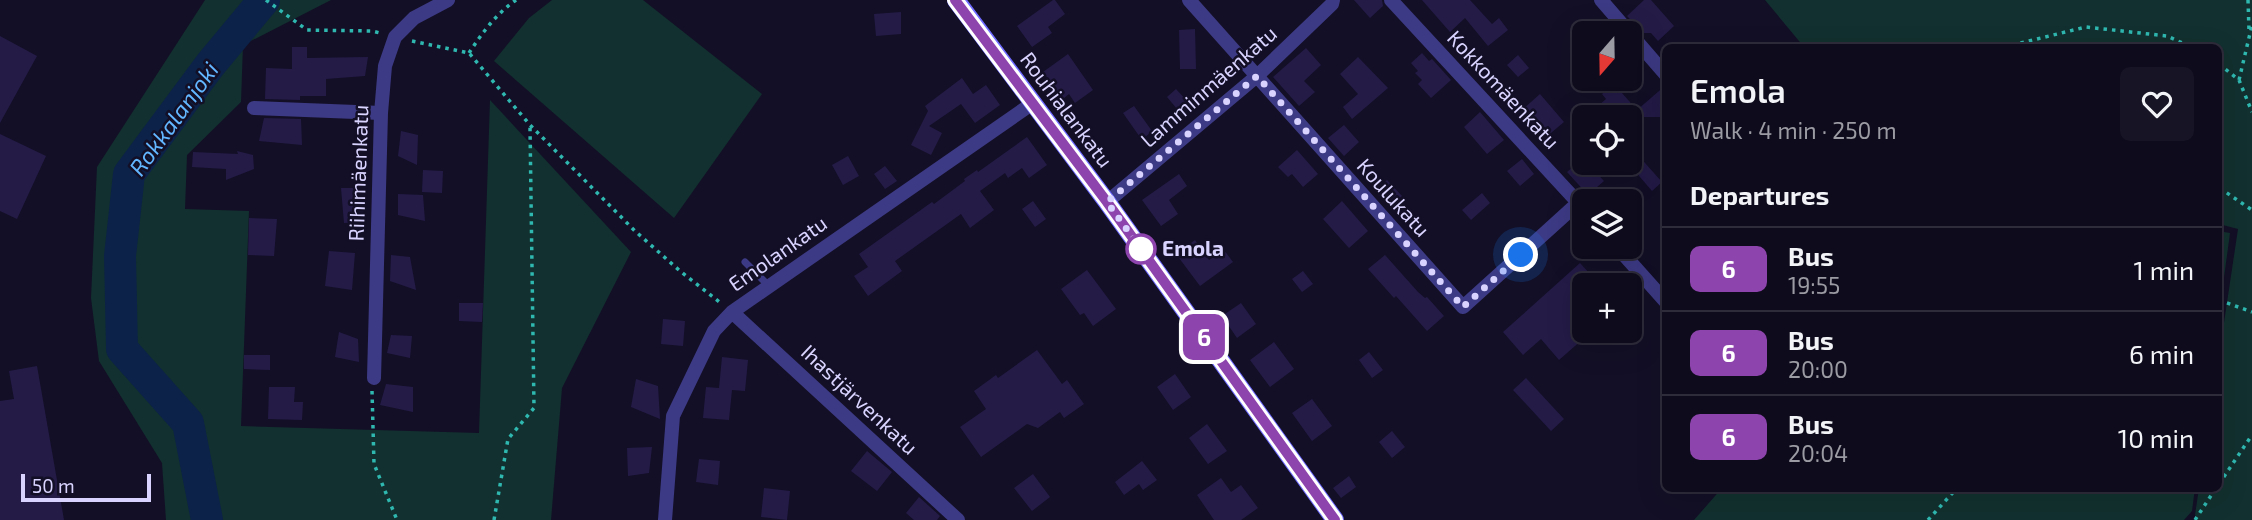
<!DOCTYPE html>
<meta charset="utf-8">
<style>
:root{--surface:#0e0b1c;--page:#171425;--text:#f1f3f6;--muted:#9b9ba3;--line:#2e2b3b}
body{margin:0;font-family:"Exo 2",sans-serif;background:var(--page);color:var(--text);height:100vh;display:flex;flex-direction:column;font-size:26px;white-space:nowrap}
*{box-sizing:border-box;margin:0}
p{font-size:23px;color:var(--muted)}
.icon{flex:none;width:38px;height:38px;fill:none;stroke:currentColor;stroke-width:2;stroke-linecap:round;stroke-linejoin:round}
.map{position:relative;flex:1;overflow:hidden}
.sheet{position:absolute;left:1662px;top:44px;width:560px;height:448px;display:flex;flex-direction:column;background:var(--surface);border-radius:10px;box-shadow:0 7px 28px #0002,0 0 0 2px var(--line)}
.sheet>*{flex:none}
.badge{padding:0 14px;border-radius:10px;font-size:24px;line-height:46px}
.needle{width:46px;rotate:200deg}
.buttons{position:absolute;left:1572px;top:21px;display:grid;gap:14px}
.buttons a{display:grid;place-items:center;width:70px;height:70px;border-radius:10px;background:var(--surface);box-shadow:0 7px 28px #0002,0 0 0 2px var(--line);font-size:35px}
.scale{position:absolute;left:21px;bottom:18px;width:130px;box-sizing:border-box;padding-left:7px;border:4px solid #d9d4ff;border-top:0;font-size:19px;line-height:24px;white-space:nowrap;color:#d9d4ff;-webkit-text-stroke:5px #130f26;paint-order:stroke}
.you{position:absolute;width:35px;height:35px;margin:-18px;border:5px solid #fff;border-radius:50%;background:#1a73e8;box-shadow:0 0 0 10px #1a73e833}
.map>.badge{position:absolute;translate:-50% -50%;box-shadow:0 0 0 4px #fff}
h2{padding:0 28px;font-size:26px;line-height:63px}
.round{display:grid;place-items:center;flex:none;width:74px;height:74px;border-radius:10px;background:var(--page)}
.headline{display:flex;align-items:center;justify-content:space-between;height:119px;padding:0 28px}
h1{font-size:33px;font-weight:600;line-height:52px}
ul{padding:0;list-style:none}
li{display:flex;align-items:center;gap:21px;height:84px;padding:0 28px;border-top:2px solid var(--line)}
li div{flex:1}
li b{display:block;font-size:26px}
li em{font-style:normal}
li .badge{min-width:77px;font-weight:700;text-align:center}
.map>svg:first-child{display:block}
</style>
<div class="map">
<svg width="2252" height="520" viewBox="0 0 2252 520">
<rect width="100%" height="100%" fill="#130f26"/>
<!-- green -->
<path fill="#12302f" d="M205,0H331L243,45L241,102L187,155L185,209L249,211L241,426L479,433L490,100L631,252L562,388L551,520H166L162,463L99,361L91,298L97,167Z
M552,0H643L762,94L674,218L494,61L529,18Z
M1765,0H2252V520H2198L2195,515L2199,488H2219V356L2238,229L2219,224V47H1804Z
M2219,231L2230,233L2219,315Z
M1722,488H2195L2192,511L2184,520H1694Z"/>
<g fill="none" stroke-linecap="round" stroke-linejoin="round">
<!-- river -->
<path stroke="#0c2248" stroke-width="32" d="M207,520L188,423L122,349L120,256L129,174L210,65L264,0"/>
</g>
<!-- building -->
<path fill="#241b47" d="M1053,0H1055L1065,14L1048,27L1052,33L1032,47L1017,26Z
M1354,0H1382L1383,6L1370,18Z
M1422,0H1470L1492,24L1499,18L1508,30L1488,46L1465,18L1450,32Z
M1644,0H1651L1674,26L1658,41L1651,33H1643L1627,16Z
M901,12V34L876,36L874,14Z
M1195,29L1196,69H1180L1179,30Z
M0,36L37,56L0,123Z
M292,47H307V58L368,57L365,76L326,79V96H300V100L265,99L266,68L292,69Z
M1306,48L1321,65L1304,81L1315,92L1299,106L1273,77Z
M1422,53L1429,61L1432,59L1451,80L1431,98L1418,84L1422,80L1415,73L1418,71L1411,63Z
M1068,54L1093,90L1075,103L1069,94L1063,99L1043,72Z
M1518,55L1529,68L1518,77L1507,65Z
M1358,57L1388,88L1352,119L1343,107L1358,94L1340,74Z
M962,78L973,94L986,85L1000,105L975,123L961,104L929,126L942,133L931,155L911,145L928,111L925,106Z
M1614,84L1637,110L1666,85V117H1585L1606,99L1602,94Z
M1176,89L1187,101L1177,109L1167,97Z
M1540,94L1564,122L1545,138L1521,111Z
M1134,106L1152,131L1142,140L1123,113Z
M1480,112L1504,140L1487,154L1464,127Z
M264,118L301,119L302,145L259,141Z
M1344,125L1359,142L1344,156L1328,138Z
M401,131L418,135L417,165L398,156Z
M0,134L46,156L17,219L0,211Z
M1027,137L1047,165L1029,178L1022,168L1008,178L1005,173L980,191L994,210L970,228L961,214L895,261L902,271L868,296L854,276L868,267L859,254L932,202L934,204L965,181L964,179L977,170L978,172Z
M1629,145L1662,182L1652,191L1628,163Z
M1297,150L1318,174L1303,187L1292,174L1288,177L1278,167Z
M237,151L253,155L254,169L226,180V169L192,167L193,152L238,154Z
M848,156L859,176L843,185L832,165Z
M1583,158L1584,163H1587L1604,181L1588,195L1567,172Z
M1522,159L1534,174L1520,186L1507,171Z
M885,166L897,181L885,189L874,174Z
M423,170L443,171L442,193L422,192Z
M1179,174L1187,186L1169,200L1178,214L1161,226L1142,200Z
M1387,180L1402,196L1389,207L1375,191Z
M341,188H362L364,222L344,223Z
M1482,193L1490,203L1471,220L1462,210Z
M398,194L423,195L425,221L398,215Z
M1033,201L1046,219L1035,227L1022,209Z
M1342,201L1368,231L1349,248L1323,219Z
M249,218L277,219L274,256L248,255Z
M1195,240L1209,260L1224,250L1233,262L1200,286L1176,254Z
M329,251L355,253L352,290L325,286Z
M391,255L410,257L416,290L390,281Z
M1385,255L1418,292L1425,298L1427,297L1444,316L1427,331L1396,296L1394,298L1368,269Z
M1580,263L1600,285H1584L1583,339L1559,360L1541,339L1523,355L1503,332Z
M1087,270L1116,309L1093,326L1084,313L1080,315L1061,289Z
M1303,271L1313,284L1302,292L1292,279Z
M459,303H483L482,322L459,321Z
M1241,303L1256,324L1237,338L1222,316Z
M663,319L685,321L683,346L661,344Z
M339,332L358,339L359,362L335,357Z
M391,335L412,336L410,358L387,353Z
M1274,342L1294,369L1270,387L1250,360Z
M1037,350L1062,384L1067,380L1084,404L1064,418L1060,412L1038,428L1027,424L981,457L960,427L986,409L974,391L996,375L998,378Z
M1369,352L1383,370L1372,378L1359,360Z
M244,355H270V370L244,369Z
M722,357L748,360L745,391L732,390L729,420L703,418L706,387L719,388Z
M37,366L64,520H0V401L14,399L9,371Z
M1175,374L1191,397L1173,410L1157,387Z
M1526,378L1564,419L1551,431L1513,390Z
M636,379L658,386L660,419L631,407Z
M386,384L413,387V412L380,405Z
M269,387H295L294,402H303L302,420L268,419Z
M1312,399L1332,426L1312,441L1292,413Z
M1207,424L1227,451L1208,464L1189,438Z
M1392,431L1405,447L1392,458L1379,442Z
M652,447L649,473L628,476L627,448Z
M867,451L892,472L877,491L851,471Z
M699,459L720,461L718,485L696,482Z
M1142,461L1157,480L1143,490L1139,484L1124,495L1115,482Z
M1033,474L1050,497L1032,511L1014,488Z
M1349,476L1356,487L1341,498L1333,488Z
M1221,478L1231,492L1241,485L1258,508L1241,520H1214L1197,495Z
M764,488L790,491L787,520L761,517Z
M919,497L940,516L937,520H914L906,513Z"/>
<g fill="none" stroke-linecap="round" stroke-linejoin="round">
<!-- path -->
<path stroke="#2fb8b0" stroke-width="3.5" stroke-dasharray="3.5 5" stroke-linecap="butt" d="M266,0L307,30L372,31L380,33
M2248,0L2249,30
M412,41L469,53L530,125L635,231L680,271L722,304
M2004,47L2086,27L2167,36L2191,47
M469,53C482,33 496,14 516,0
M2219,64L2239,80L2252,112
M2239,80L2252,25
M2219,190L2224,191L2252,210
M2219,300L2252,312
M372,391L374,464L397,520
M2219,484L2252,435
M494,520L508,439L534,408L530,127
M1928,520L1957,488
M2195,520L2216,488"/>
<!-- lane -->
<path stroke="#3d3a85" stroke-width="7" d="M745,262L769,286"/>
<!-- street -->
<path stroke="#3d3a85" stroke-width="14" d="M1189,0L1463,307L1578,203
M1391,0L1584,209
M1601,0L1666,75
M254,108L381,113
M1107,202L1257,76L1332,4L1333,0
M1617,247L1666,302
M732,312L958,520
M374,378L381,113L385,66L395,37L414,18L448,0
M665,520L673,416L714,331L732,312L1033,103"/>
<!-- secondary -->
<path stroke="#6f6bff" stroke-width="18" d="M956,0L1107,202L1335,520"/>
</g>
<g fill="none" stroke-linecap="round" stroke-linejoin="round">
<!-- line casing -->
<g stroke="#fff" stroke-width="16">
<path id="line" d="M955,0L1107,202L1335,520"/>
</g>
<!-- line -->
<use href="#line" stroke="#8e44ad" stroke-width="10"/>
<!-- walk -->
<path stroke="#d9d4ff" stroke-width="7" stroke-dasharray="0 12.6" d="M1141,249L1107,202L1257,76L1463,307L1521,255"/>
</g>
<!-- markers -->
<circle fill="#fff" stroke="#8e44ad" stroke-width="3.5" cx="1141" cy="249" r="14"/>
<g text-anchor="middle" stroke-width="5" stroke-linejoin="round" paint-order="stroke">
<!-- street labels -->
<g font-size="21" fill="#d9d4ff" stroke="#130f26">
<text transform="translate(1209 87) rotate(-41)" y="7">Lamminmäenkatu</text>
<text transform="translate(1503 90) rotate(47)" y="7">Kokkomäenkatu</text>
<text transform="translate(1066 110) rotate(53)" y="7">Rouhialankatu</text>
<text transform="translate(359 173) rotate(-88)" y="7">Riihimäenkatu</text>
<text transform="translate(1393 198) rotate(48)" y="7">Koulukatu</text>
<text transform="translate(778 254) rotate(-35)" y="7">Emolankatu</text>
<text transform="translate(859 400) rotate(43)" y="7">Ihastjärvenkatu</text>
</g>
<!-- stop labels -->
<g font-size="21" font-weight="bold" fill="#d9d4ff" stroke="#130f26" text-anchor="start">
<text x="1162" y="256">Emola</text>
</g>
<!-- water labels -->
<g font-size="23" font-style="italic" fill="#62b6ff" stroke="#130f26">
<text transform="translate(174 119) rotate(-54)" y="8">Rokkalanjoki</text>
</g>
</g>
</svg>
<div class="buttons">
<a><svg class="needle" viewBox="-14 -14 28 28"><path d="M0-13l5 13h-10z" fill="#e53935"/><path d="M0 13l5-13h-10z" fill="#9b9ba3"/></svg></a>
<a><svg class="icon" aria-label="locate" viewBox="0 0 24 24"><circle cx="12" cy="12" r="6"/><path d="M12 2v4M12 18v4M2 12h4M18 12h4"/></svg></a>
<a><svg class="icon" aria-label="layers" viewBox="0 0 24 24"><path d="M12 4l9 5-9 5-9-5zM3 14l9 5 9-5"/></svg></a>
<a>+</a>
</div>
<div class="scale">50 m</div>
<div class="you" style="left:1521px;top:255px"></div>
<b class="badge" style="left:1204px;top:337px;background:#8e44ad;color:#fff">6</b>
<section class="sheet">
<div class="headline"><div><h1>Emola</h1><p>Walk · 4 min · 250 m</p></div><a class="round"><svg class="icon" aria-label="heart" viewBox="0 0 24 24"><path d="M12 20l-8-8c-3-5 5-10 8-4 3-6 11-1 8 4z"/></svg></a></div>
<h2>Departures</h2>
<ul>
<li><span class="badge" style="background:#8e44ad;color:#fff">6</span><div><b>Bus</b><p>19:55</p></div><em>1 min</em></li>
<li><span class="badge" style="background:#8e44ad;color:#fff">6</span><div><b>Bus</b><p>20:00</p></div><em>6 min</em></li>
<li><span class="badge" style="background:#8e44ad;color:#fff">6</span><div><b>Bus</b><p>20:04</p></div><em>10 min</em></li>
</ul>
</section>
</div>
